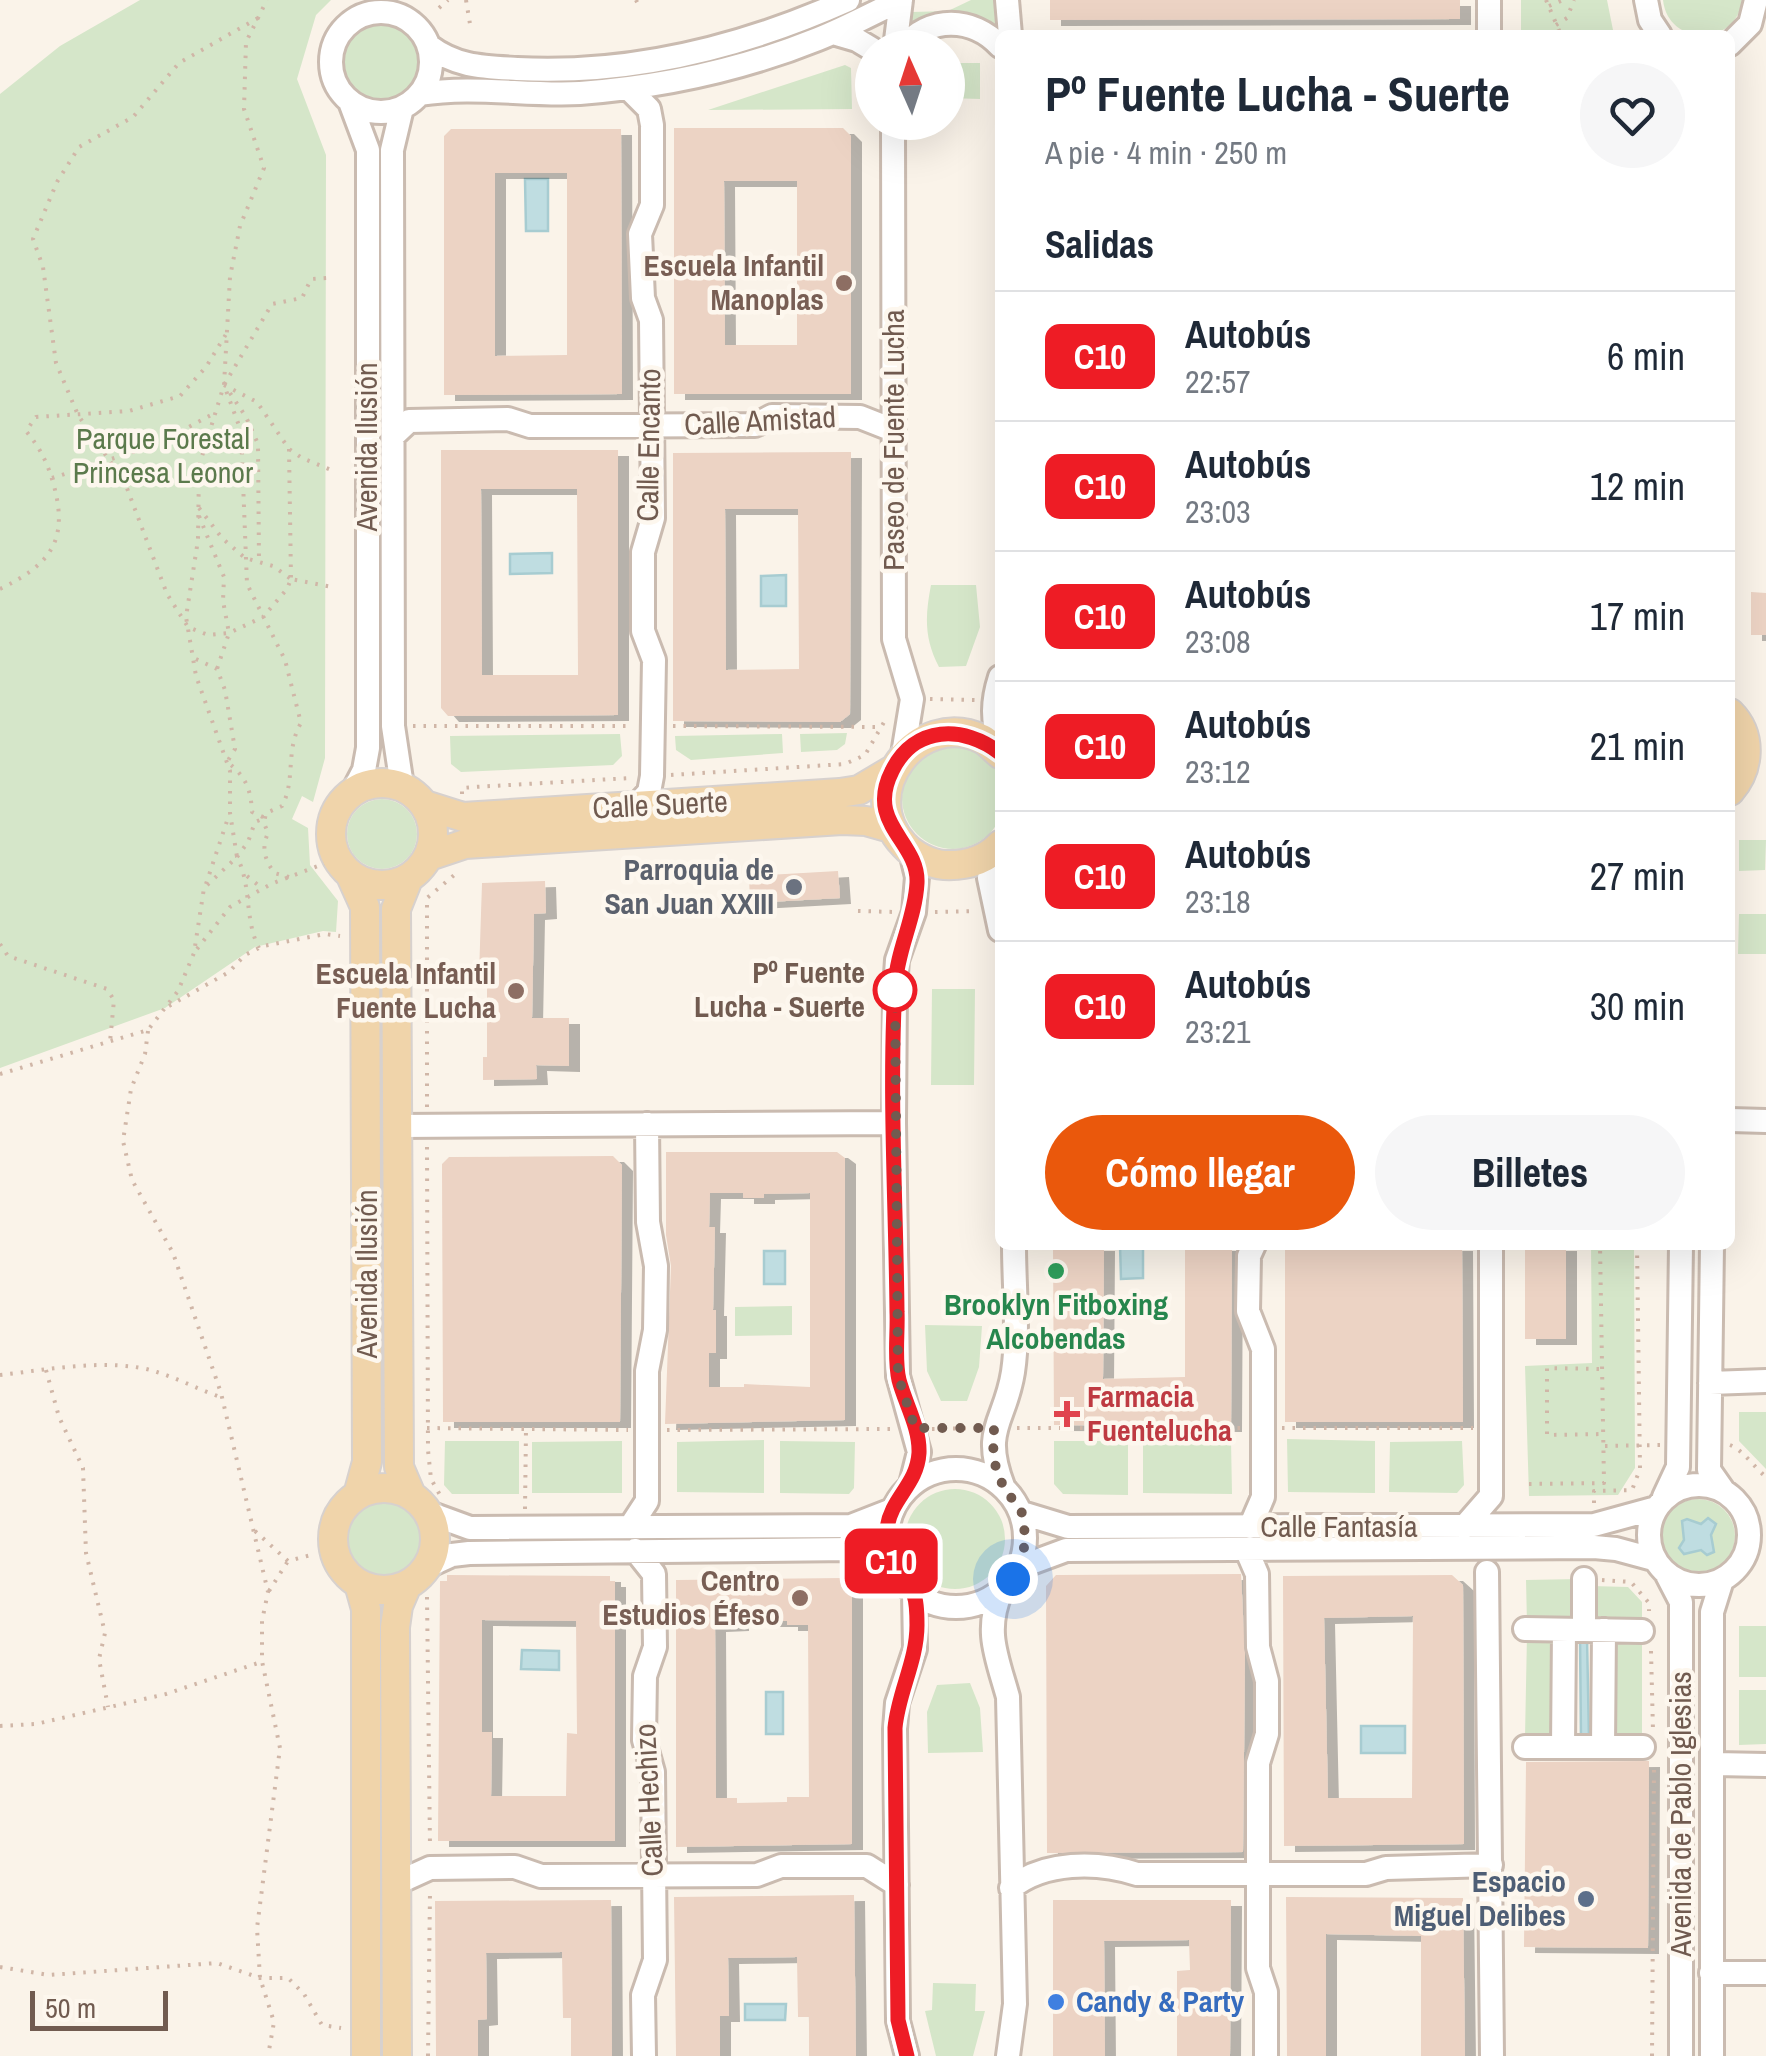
<!DOCTYPE html>
<html lang="es">
<meta charset="utf-8">
<style>
:root{--surface:#fff;--page:#f6f6f7;--text:#1f2937;--muted:#747a83;--line:#e0e1e3;--accent:#ea580c}
body{margin:0;font-family:"Archivo Narrow",sans-serif;background:var(--page);color:var(--text);height:100vh;display:flex;flex-direction:column;font-size:38px;white-space:nowrap}
*{box-sizing:border-box;margin:0}
p{font-size:32px;color:var(--muted)}
.icon{flex:none;width:55px;height:55px;fill:none;stroke:currentColor;stroke-width:2;stroke-linecap:round;stroke-linejoin:round}
.map{position:relative;flex:1;overflow:hidden}
.drawer{position:absolute;left:995px;top:30px;width:740px;height:1220px;display:flex;flex-direction:column;background:var(--surface);border-radius:15px;box-shadow:0 10px 40px #0002}
.drawer>*{flex:none}
.badge{padding:0 20px;border-radius:15px;font-size:35px;line-height:65px}
.needle{width:65px;rotate:357deg}
.buttons{position:absolute;left:855px;top:30px;display:grid;gap:20px}
.buttons a{display:grid;place-items:center;width:110px;height:110px;border-radius:50%;background:var(--surface);box-shadow:0 10px 40px #0002;font-size:50px}
.scale{position:absolute;left:30px;bottom:25px;width:138px;box-sizing:border-box;padding-left:10px;border:5px solid #715b50;border-top:0;font-size:28px;line-height:35px;white-space:nowrap;color:#715b50;-webkit-text-stroke:8px #fdf7ee;paint-order:stroke}
.you{position:absolute;width:50px;height:50px;margin:-25px;border:8px solid #fff;border-radius:50%;background:#1a73e8;box-shadow:0 0 0 15px #1a73e833}
.map>.badge{position:absolute;translate:-50% -50%;box-shadow:0 0 0 5px #fff}
h2{padding:0 50px;font-size:38px;line-height:90px}
.round{display:grid;place-items:center;flex:none;width:105px;height:105px;border-radius:52px;background:var(--page)}
.head{display:flex;align-items:center;justify-content:space-between;height:170px;padding:0 50px}
h1{font-size:48px;font-weight:700;line-height:75px}
.action{display:flex;gap:20px;margin-top:auto;padding:20px 50px}
.action a{flex:1;height:115px;border-radius:60px;background:var(--accent);color:#fff;font-size:40px;font-weight:700;line-height:115px;text-align:center}
.action a+a{background:var(--page);color:var(--text)}
ul{padding:0;list-style:none}
li{display:flex;align-items:center;gap:30px;height:130px;padding:0 50px;border-top:2px solid var(--line)}
li div{flex:1}
li b{display:block;font-size:38px}
li em{font-style:normal}
li .badge{min-width:110px;font-weight:700;text-align:center}
.map>svg:first-child{display:block}
</style>
<div class="map">
<svg width="1766" height="2056" viewBox="0 0 1766 2056">
<defs>
<filter id="shadow"><feDropShadow dx="11" dy="6" stdDeviation="0" flood-color="#0004"/></filter>
</defs>
<rect width="100%" height="100%" fill="#faf3e9"/>
<!-- green -->
<path fill="#d5e6c9" d="M140,0H331L316,15L297,79L326,155L325,758L313,802L302,796L292,819L308,828L310,865L338,901L336,932L323,931L255,947L165,1008L0,1068V94L60,46Z
M971,0H999L998,26L907,37L912,12L948,11Z
M1521,0H1607L1614,35H1521Z
M1663,0H1742C1737,47 1668,47 1663,0Z
M343 62a38 38 0 1 1 76 0a38 38 0 1 1-76 0Z
M948,63H980V99L948,98Z
M845,65L851,68L852,109L708,110Z
M931,585H976L980,627L966,666L939,667C924,638 925,616 931,585Z
M847,733L845,744L837,750L801,752L800,734Z
M620,734L622,756L613,765L461,772L451,764L450,736Z
M782,734L783,753L691,760L676,750L675,736Z
M902 798a51 51 0 1 1 102 0a51 51 0 1 1-102 0Z
M347 834a35 35 0 1 1 70 0a35 35 0 1 1-70 0Z
M1739,840H1766L1765,870L1739,871Z
M1739,914H1766V954H1738Z
M932,989H975L974,1085H931Z
M1591,1245H1634L1635,1468L1618,1495L1529,1496L1525,1366L1592,1363Z
M792,1306V1335L735,1336V1307Z
M925,1325L982,1326L979,1367L967,1401H941L927,1371Z
M1739,1412H1766V1469L1739,1441Z
M1287,1439L1375,1441V1493L1288,1492Z
M764,1440V1493L677,1492V1442Z
M1231,1440L1232,1494L1143,1493V1441Z
M445,1441H519V1494H452L444,1485Z
M622,1441V1493H532V1442Z
M780,1441L855,1442L854,1488L849,1494L780,1493Z
M1054,1441H1128V1495L1063,1494L1054,1484Z
M1462,1441L1464,1485L1457,1493L1389,1492L1390,1442Z
M905 1539a50 50 0 1 1 100 0a50 50 0 1 1-100 0Z
M1661 1536a37 37 0 1 1 74 0a37 37 0 1 1-74 0Z
M346 1539a38 38 0 1 1 76 0a38 38 0 1 1-76 0Z
M1579,1579V1623L1527,1624L1526,1580Z
M1591,1586L1628,1587L1642,1602V1624H1590Z
M1739,1626H1766V1677H1739Z
M1527,1634L1555,1636V1738L1525,1737Z
M1612,1635L1642,1636V1737H1613Z
M970,1683L980,1708L983,1752L928,1753L927,1712L937,1685Z
M1739,1690H1766V1744L1739,1745Z
M933,1983L976,1984L975,2011H985L973,2056H936L925,2011L932,2010Z"/>
<!-- water -->
<path fill="#bfdde1" stroke="#a7ccd1" stroke-width="2.5" d="M525,179H548V231H526Z
M552,553V573L510,574V554Z
M786,575V606H761V576Z
M1120,1245H1143V1278L1121,1279Z
M764,1251H785V1284H764Z
M1708,1518L1716,1524L1711,1535L1714,1552L1707,1555L1701,1550L1684,1554L1679,1548L1684,1540L1682,1521L1687,1519L1701,1524Z
M1580,1636H1587L1589,1740H1581Z
M522,1650L559,1651V1670L521,1669Z
M766,1692H783V1734H766Z
M1361,1726H1405V1753H1361Z
M745,2004H786L785,2020H745Z"/>
<!-- building -->
<path fill="#ecd3c4" fill-rule="evenodd" filter="url(#shadow)" d="M1050,0H1460V19L1050,20Z
M674,128H843L851,136V394H674ZM724,181H797V345H725Z
M451,129H621L622,394L444,395V136ZM495,173H567V355L495,356Z
M441,450H618V715L448,716L441,708ZM481,489H577L578,675H482Z
M851,452L850,714L840,722L673,721V453ZM725,509H798L799,669L726,670Z
M1751,592L1766,593V635H1751Z
M838,871L840,898L750,903L749,876Z
M545,881L546,913L534,914L532,1018H569V1066L536,1065L537,1079L483,1080V1057H487V975H479L482,883Z
M666,1152H837L845,1158V1420L665,1424L671,1266L666,1235ZM710,1193H743V1198H764V1194L810,1193V1387L744,1384V1387H709V1353H716V1310H713L715,1227H709Z
M613,1156L622,1165L620,1422H443L442,1164L449,1157Z
M1053,1245H1104L1103,1379L1185,1377V1245H1232L1231,1426L1054,1425Z
M1285,1245H1462L1463,1422H1285Z
M1525,1245H1566V1339H1525Z
M1241,1574L1245,1655L1243,1852L1047,1853L1046,1586L1056,1575Z
M447,1575L610,1576V1581H615V1841H438L440,1581H447ZM482,1620L576,1621L577,1734L567,1733L566,1796H491L492,1732H482Z
M1452,1575L1463,1585L1464,1844L1284,1846L1283,1576ZM1413,1616L1412,1798H1328L1324,1618Z
M844,1578L852,1588V1844L676,1847V1580ZM738,1621H787V1625H808L809,1797H787V1802L737,1803V1798H716L715,1626L738,1625Z
M1649,1761L1648,1948L1524,1947L1526,1762Z
M854,1895L856,2056H809V2017H798L797,1957L728,1958L729,2016H720V2056H676L674,1897Z
M1286,1897L1463,1898L1465,2056H1421V1936L1326,1934V2056H1287Z
M611,1900L612,2056H571V2018H563L562,1952L486,1953L487,2019L478,2020V2056H436L435,1901Z
M1053,1900H1231L1230,2056H1177V1971L1190,1970L1189,1940L1104,1941L1105,2056H1053Z"/>
<g fill="none" stroke-linecap="round" stroke-linejoin="round">
<!-- minor casing -->
<g stroke="#cabbb0" stroke-width="28">
<path id="minor" d="M1007,0L1010,35
M1489,0V35
M1646,0L1650,20L1660,35
M331 62a50 50 0 1 1 100 0a50 50 0 1 1-100 0Z
M833,33L857,40L872,49
M1730,44L1750,24L1756,0
M429,46C457,67 483,67 517,69C632,75 743,47 848,0
M895,48L901,0
M903,48C929,15 973,17 1000,46
M629,89L649,109L652,125V205L640,234L643,298L651,320L653,518L643,552V631L654,660L652,776L649,792L636,806
M420,94C473,85 526,96 580,93C661,87 741,70 818,39C846,28 873,13 901,0
M350,102L368,150V748L364,770L353,791
M893,122L894,639L912,699L903,754
M393,436L409,421L508,419L530,426L755,425L772,416L860,417L893,430
M1000,677C992,702 992,720 1000,745
M402,786L393,726L392,150L402,108
M996,850L989,878L1000,930
M911,852L917,877L914,912L897,960L895,988L894,1123L898,1376L919,1452L911,1484
M1730,1120L1766,1121
M399,1126L894,1123
M1712,1245L1709,1470L1723,1490
M1710,1383L1766,1381
M887 1538a69 69 0 1 1 138 0a69 69 0 1 1-138 0Z
M1649 1535a50 50 0 1 1 100 0a50 50 0 1 1-100 0Z
M1003,1486C981,1428 1005,1423 1013,1372C1019,1331 1014,1287 1014,1245
M1664,1497L1678,1467L1681,1245
M429,1513L470,1528L851,1526L892,1510
M1022,1513L1068,1527L1594,1525L1656,1508
M630,1527L647,1501V1371L655,1330L656,1266L648,1222L647,1124
M1250,1527L1263,1497V1349L1248,1311L1249,1256L1254,1245
M1464,1527L1491,1496V1245
M635,1550L654,1574L655,1647L645,1676L644,1740L653,1772L655,1960L643,1995L644,2056
M1247,1551L1257,1574L1258,1647L1267,1681V1734L1258,1763V1968L1266,1992V2056
M428,1566L452,1555L469,1553L851,1549L892,1566
M1020,1567L1066,1550L1594,1547L1616,1549L1653,1559
M1487,1572L1492,2056
M1667,1575L1681,1602V2056
M1001,1592C984,1631 997,1657 1008,1697L1015,2004L1008,2056
M1525,1629L1642,1631
M1584,1630V1579
M1525,1747H1643
M1563,1747L1564,1630
M1603,1747L1604,1630
M1715,1764L1766,1765
M397,1883L430,1868L515,1867L541,1876L757,1875L781,1866H867L897,1885
M1011,1888C1044,1861 1097,1861 1137,1874H1366L1386,1868L1491,1865
M1711,1973H1766
M907,2056L898,2021L895,1729L897,1703L915,1649L914,1593
M1712,2056V1612L1722,1580"/>
</g>
<!-- major casing -->
<g stroke="#d7d1ce" stroke-width="32">
<path id="major" d="M1730,713C1752,735 1750,768 1730,791
M1000,754C994,749 988,742 982,739C918,708 854,793 904,845C913,855 930,864 944,865C965,866 985,861 1000,845
M331 834a51 51 0 1 1 102 0a51 51 0 1 1-102 0Z
M425,805L463,817L840,793L859,790L891,771
M429,856L465,844L842,820L866,821L891,828
M351,876L365,907L367,1462L358,1495
M408,879L396,909L399,1467L411,1495
M333 1539a51 51 0 1 1 102 0a51 51 0 1 1-102 0Z
M359,1584L366,1609V2056
M397,2056L395,1627L398,1606L407,1585"/>
</g>
<!-- path -->
<path stroke="#d0b6a7" stroke-width="4" stroke-dasharray="2.5 8" stroke-linecap="butt" d="M466,0L471,30
M636,0L640,8
M1546,0L1561,35
M1549,6L1563,0
M439,8L448,0
M258,18L179,63L133,117L79,147L57,182L33,239L43,267L56,363L78,415L125,483L167,594L188,627L208,635L229,633L263,617L287,589L291,579L332,587
M1556,25L1567,18L1574,0
M224,385L257,402L289,449L302,458L331,470
M230,393L246,417L258,444L259,562
M289,449L291,579
M52,478L155,445L213,414
M199,508L222,538L245,558L273,566L291,579
M199,516L224,577L223,601L229,633L217,669
M0,589C49,565 69,542 54,486C48,464 41,449 26,431L36,417L129,411L180,396L206,367L228,331
M196,659L217,669L225,690L235,749L227,762C246,776 251,790 252,812L265,818L255,822L248,842L237,857C252,886 244,919 259,948
M930,699L975,700
M413,726H633
M673,726L883,727
M671,775L845,764L865,755L887,717
M462,794V788L474,787L631,778
M247,876L263,889
M289,877L274,873C265,859 261,849 268,833L264,823L266,813L282,806C296,780 285,750 301,723L285,660L247,584L241,431L224,385L272,304L302,298L311,279L328,278
M206,884L228,818
M858,911L895,912
M935,912L975,911
M0,944L8,956L107,989L114,1000L110,1042
M197,949L230,907L271,884L336,859
M169,1006L229,972L245,955L263,946L325,934L340,936
M148,1031L145,1054L131,1089L123,1141L132,1180L173,1253L221,1393L268,1592L262,1621V1661L280,1748L257,1928L260,1978L274,2022L268,2056
M0,1074L148,1030L178,991L194,953L204,888L237,857L230,813V771L196,676L186,617L198,540L199,466L224,385L230,277L240,226L264,168L244,109L246,42L267,0
M427,1107V898L459,871
M427,1147L428,1450L431,1479L440,1495
M1599,1369L1547,1368V1435L1603,1434
M46,1370L59,1417L83,1468L86,1553L105,1633L99,1659L108,1707
M0,1375C46,1370 111,1357 157,1372C179,1379 200,1390 223,1398
M427,1428L628,1430
M1017,1428H1243
M1282,1428H1473
M932,1429L978,1428
M667,1430L893,1429
M1730,1445C1743,1450 1754,1467 1766,1477
M1605,1446L1660,1445
M1529,1484L1604,1483L1600,1245
M1594,1503V1491L1632,1490L1640,1469L1637,1245
M525,1509L526,1429
M255,1531L288,1561L315,1554
M1602,1580L1631,1582L1649,1603V1611
M269,1591L288,1561
M427,1597L430,1847
M1651,1651L1653,1731
M0,1726L36,1724L166,1694L261,1662
M0,1967L49,1975L217,1963L260,1978H288L304,1994L322,2025L341,2028
M428,2056L430,1892
M1652,2056L1654,1766"/>
<!-- minor -->
<use href="#minor" stroke="#fff" stroke-width="22"/>
<!-- major -->
<use href="#major" stroke="#f0d4aa" stroke-width="28"/>
</g>
<g fill="none" stroke-linecap="round" stroke-linejoin="round">
<!-- line casing -->
<g stroke="#fff" stroke-width="22">
<path id="line" d="M907,2056L898,2020L895,1728C898,1693 917,1661 917,1625C917,1617 917,1603 914,1595C912,1589 904,1584 900,1578C890,1564 885,1545 887,1528C891,1498 917,1485 919,1453C920,1428 905,1403 899,1380C894,1359 898,1333 897,1312C896,1204 889,1094 895,986C897,950 915,919 917,883C919,841 865,824 892,771C914,725 964,725 1000,753"/>
</g>
<!-- line -->
<use href="#line" stroke="#ee1c25" stroke-width="15"/>
<!-- walk -->
<path stroke="#715b50" stroke-width="10" stroke-dasharray="0 18" d="M895,990L898,1376L915,1428H994L993,1459L1003,1486L1022,1513L1026,1542L1013,1579"/>
</g>
<!-- markers -->
<g fill="#8d6e63" stroke="#fdf7ee" stroke-width="4">
<circle cx="844" cy="283" r="10"/>
<circle cx="516" cy="991" r="10"/>
<circle cx="800" cy="1598" r="10"/>
</g>
<circle fill="#6b7280" stroke="#fdf7ee" stroke-width="4" cx="794" cy="887" r="10"/>
<circle fill="#fff" stroke="#ee1c25" stroke-width="5" cx="895" cy="990" r="20"/>
<circle fill="#2e9e5b" stroke="#fdf7ee" stroke-width="4" cx="1056" cy="1271" r="10"/>
<path fill="#e0444e" stroke="#fdf7ee" stroke-width="4" d="M1062 1399h10v10h10v10h-10v10h-10v-10h-10v-10h10z"/>
<circle fill="#5c6f8a" stroke="#fdf7ee" stroke-width="4" cx="1586" cy="1899" r="10"/>
<circle fill="#3f7fe0" stroke="#fdf7ee" stroke-width="4" cx="1056" cy="2002" r="10"/>
<g text-anchor="middle" stroke-width="9" stroke-linejoin="round" paint-order="stroke">
<!-- education labels -->
<g font-size="30" font-weight="bold" fill="#785e54" stroke="#fdf7ee" text-anchor="end">
<text x="824" y="276">Escuela Infantil<tspan x="824" dy="34">Manoplas</tspan></text>
<text x="496" y="984">Escuela Infantil<tspan x="496" dy="34">Fuente Lucha</tspan></text>
<text x="780" y="1591">Centro<tspan x="780" dy="34">Estudios Éfeso</tspan></text>
</g>
<!-- street labels -->
<g font-size="30" fill="#715b50" stroke="#fdf7ee">
<text transform="translate(760 421) rotate(-3)" y="10">Calle Amistad</text>
<text transform="translate(894 440) rotate(-90)" y="10">Paseo de Fuente Lucha</text>
<text transform="translate(649 445) rotate(-89)" y="10">Calle Encanto</text>
<text transform="translate(367 447) rotate(-90)" y="10">Avenida Ilusión</text>
<text transform="translate(660 805) rotate(-3)" y="10">Calle Suerte</text>
<text transform="translate(367 1274) rotate(-90)" y="10">Avenida Ilusión</text>
<text x="1339" y="1537">Calle Fantasía</text>
<text transform="translate(649 1800) rotate(-93)" y="10">Calle Hechizo</text>
<text transform="translate(1681 1814) rotate(-90)" y="10">Avenida de Pablo Iglesias</text>
</g>
<!-- park labels -->
<g font-size="30" fill="#5b7a4c" stroke="#fdf7ee">
<text x="163" y="449">Parque Forestal<tspan x="163" dy="34">Princesa Leonor</tspan></text>
</g>
<!-- worship labels -->
<g font-size="30" font-weight="bold" fill="#5b616d" stroke="#fdf7ee" text-anchor="end">
<text x="774" y="880">Parroquia de<tspan x="774" dy="34">San Juan XXIII</tspan></text>
</g>
<!-- stop labels -->
<g font-size="30" font-weight="bold" fill="#715b50" stroke="#fdf7ee" text-anchor="end">
<text x="865" y="983">Pº Fuente<tspan x="865" dy="34">Lucha - Suerte</tspan></text>
</g>
<!-- leisure labels -->
<g font-size="30" font-weight="bold" fill="#27864d" stroke="#fdf7ee">
<text x="1056" y="1315">Brooklyn Fitboxing<tspan x="1056" dy="34">Alcobendas</tspan></text>
</g>
<!-- health labels -->
<g font-size="30" font-weight="bold" fill="#be3a42" stroke="#fdf7ee" text-anchor="start">
<text x="1087" y="1407">Farmacia<tspan x="1087" dy="34">Fuentelucha</tspan></text>
</g>
<!-- service labels -->
<g font-size="30" font-weight="bold" fill="#4e5e75" stroke="#fdf7ee" text-anchor="end">
<text x="1566" y="1892">Espacio<tspan x="1566" dy="34">Miguel Delibes</tspan></text>
</g>
<!-- shop labels -->
<g font-size="30" font-weight="bold" fill="#366cbe" stroke="#fdf7ee" text-anchor="start">
<text x="1076" y="2012">Candy &amp; Party</text>
</g>
</g>
</svg>
<div class="buttons">
<a><svg class="needle" viewBox="-14 -14 28 28"><path d="M0-13l5 13h-10z" fill="#e53935"/><path d="M0 13l5-13h-10z" fill="#747a83"/></svg></a>
</div>
<div class="scale">50 m</div>
<div class="you" style="left:1013px;top:1579px"></div>
<b class="badge" style="left:891px;top:1561px;background:#ee1c25;color:#fff">C10</b>
<section class="drawer">
<div class="head"><div><h1>Pº Fuente Lucha - Suerte</h1><p>A pie · 4 min · 250 m</p></div><a class="round"><svg class="icon" aria-label="heart" viewBox="0 0 24 24"><path d="M12 20l-8-8c-3-5 5-10 8-4 3-6 11-1 8 4z"/></svg></a></div>
<h2>Salidas</h2>
<ul>
<li><span class="badge" style="background:#ee1c25;color:#fff">C10</span><div><b>Autobús</b><p>22:57</p></div><em>6 min</em></li>
<li><span class="badge" style="background:#ee1c25;color:#fff">C10</span><div><b>Autobús</b><p>23:03</p></div><em>12 min</em></li>
<li><span class="badge" style="background:#ee1c25;color:#fff">C10</span><div><b>Autobús</b><p>23:08</p></div><em>17 min</em></li>
<li><span class="badge" style="background:#ee1c25;color:#fff">C10</span><div><b>Autobús</b><p>23:12</p></div><em>21 min</em></li>
<li><span class="badge" style="background:#ee1c25;color:#fff">C10</span><div><b>Autobús</b><p>23:18</p></div><em>27 min</em></li>
<li><span class="badge" style="background:#ee1c25;color:#fff">C10</span><div><b>Autobús</b><p>23:21</p></div><em>30 min</em></li>
</ul>
<div class="action"><a>Cómo llegar</a><a>Billetes</a></div>
</section>
</div>
